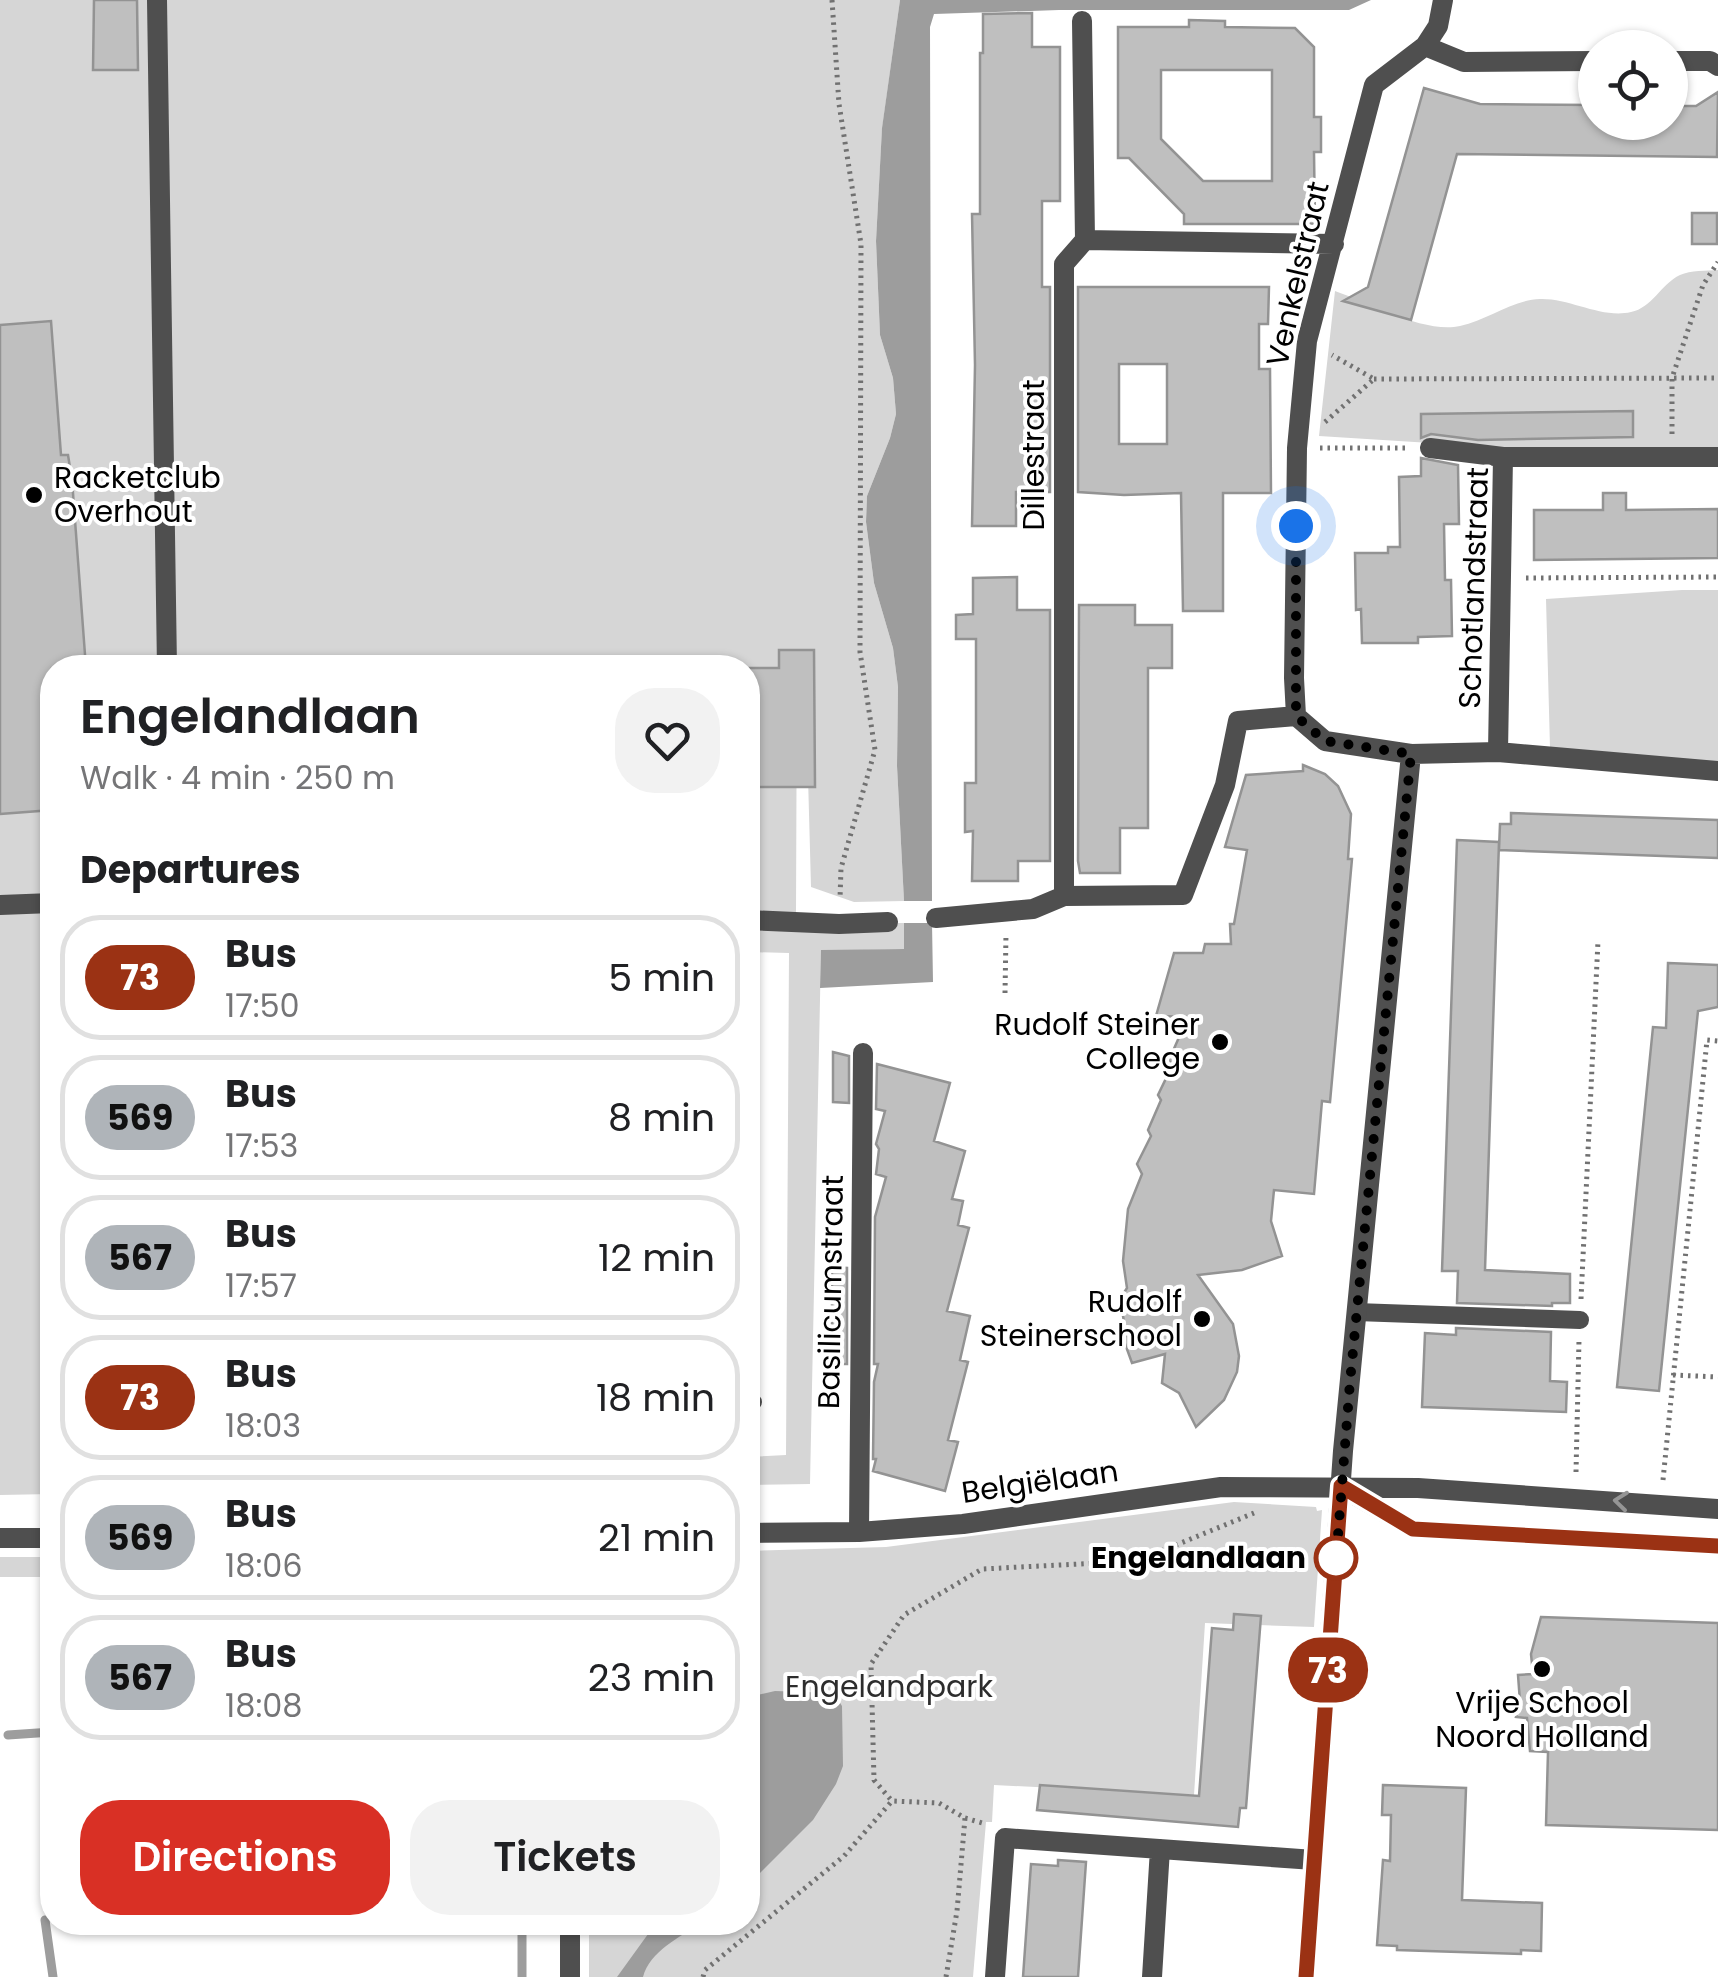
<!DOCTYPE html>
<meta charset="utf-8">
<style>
:root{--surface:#fff;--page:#f2f2f2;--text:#202124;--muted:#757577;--line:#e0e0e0;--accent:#d93025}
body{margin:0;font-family:Poppins,sans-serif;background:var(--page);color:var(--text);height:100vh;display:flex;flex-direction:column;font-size:38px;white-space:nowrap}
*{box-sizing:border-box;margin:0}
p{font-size:32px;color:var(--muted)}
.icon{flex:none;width:55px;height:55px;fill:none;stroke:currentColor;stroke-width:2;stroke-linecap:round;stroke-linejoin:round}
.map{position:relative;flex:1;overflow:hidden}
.side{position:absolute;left:40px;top:655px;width:720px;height:1280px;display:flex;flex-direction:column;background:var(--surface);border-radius:40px;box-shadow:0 2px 8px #0004}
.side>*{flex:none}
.badge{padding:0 20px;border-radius:32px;font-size:35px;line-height:65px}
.buttons{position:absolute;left:1578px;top:30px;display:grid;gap:20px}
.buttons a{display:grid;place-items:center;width:110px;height:110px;border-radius:50%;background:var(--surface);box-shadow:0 2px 8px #0004;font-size:50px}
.you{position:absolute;width:50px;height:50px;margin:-25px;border:8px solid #fff;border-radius:50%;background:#1a73e8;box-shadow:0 0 0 15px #1a73e833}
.map>.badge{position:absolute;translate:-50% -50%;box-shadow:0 0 0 5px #fff}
h2{padding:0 40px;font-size:38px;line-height:90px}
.round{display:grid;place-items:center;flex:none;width:105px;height:105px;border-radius:40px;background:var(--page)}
.headline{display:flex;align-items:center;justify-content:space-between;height:170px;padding:0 40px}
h1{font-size:48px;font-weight:600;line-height:75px}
.action{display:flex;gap:20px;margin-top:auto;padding:20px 40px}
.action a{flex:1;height:115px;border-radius:40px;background:var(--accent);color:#fff;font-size:40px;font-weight:600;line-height:115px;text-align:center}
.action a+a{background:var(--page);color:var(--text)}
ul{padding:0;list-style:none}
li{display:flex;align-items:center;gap:30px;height:125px;margin:0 20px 15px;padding:0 20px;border:5px solid var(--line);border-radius:40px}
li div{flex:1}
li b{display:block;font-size:38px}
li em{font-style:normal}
li .badge{min-width:110px;font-weight:700;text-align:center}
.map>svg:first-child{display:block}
</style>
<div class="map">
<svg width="1718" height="1977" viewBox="0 0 1718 1977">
<rect width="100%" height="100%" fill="#fff"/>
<!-- green -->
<path fill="#d6d6d6" d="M0,0H900L882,129L876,241L880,335L893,378L896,414L890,438L867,496L866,522L874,583L893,648L898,687L897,766L904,901L854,902L811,887L808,777L797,653L796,915L822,923H904V949L821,951L810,1484L748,1485V1457L786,1455L789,953L748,952V668H52V1494L0,1495Z
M1718,270V448L1526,449L1319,436L1335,291C1369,303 1425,334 1460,326C1488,320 1512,300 1540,299C1570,298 1602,319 1631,312C1652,308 1661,284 1680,275C1691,270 1706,271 1718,270Z
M1682,590H1718V762L1550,748L1546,599Z
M1234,1502L1316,1507L1317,1511L1322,1510L1314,1627L1205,1623L1194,1795L994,1785L992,1822H986L973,1977H589V1923L748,1922V1551L886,1547Z
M0,1557H52V1577H0Z"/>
<!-- water -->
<path fill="#9d9d9d" d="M900,0H1371L1349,10H1059L934,14L930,27L932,901H904L897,766L898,687L893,648L874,583L866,522L867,496L890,438L896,414L893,378L880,335L876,241L882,128Z
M904,923H932L933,982L820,988L821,950L904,949Z
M775,1691L834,1693L842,1706L843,1766L836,1784L813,1820L748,1885V1697Z
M656,1923H701C680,1937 650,1951 643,1977H617Z"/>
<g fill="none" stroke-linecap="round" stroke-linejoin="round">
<!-- stream -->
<path stroke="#9d9d9d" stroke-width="9" d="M8,1735L52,1732
M48,1871L52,1870
M45,1920L53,1977
M522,1977V1922"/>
</g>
<!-- building -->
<path fill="#bfbfbf" stroke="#939393" stroke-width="2.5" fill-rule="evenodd" d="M94,0H137L138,70H93Z
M1032,13V47H1060V201H1042V287H1050V492H1016V526H972L975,365L972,214H980V53H983V14Z
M1189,20L1225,21V27L1295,28L1314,47V117H1321V152H1314L1315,224H1184V214L1129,158H1118V27H1189ZM1161,70H1272V181H1203L1161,139Z
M1424,88L1480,104L1595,105V122H1670V106H1696L1718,92L1717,157L1457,154L1411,320L1343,301L1368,287Z
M1692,213H1717V244H1692Z
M1078,287H1269L1268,324H1259V369H1270L1271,493H1223V611H1183L1181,493L1124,495L1078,492ZM1119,364H1167V444H1119Z
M51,321L61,455H68L72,480L86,668H52V810L0,814V325Z
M1633,411V437L1478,440L1431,434L1421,438V414Z
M1421,458L1458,465L1459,524H1444L1445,580H1451L1452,636L1418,637V643H1362L1361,609L1356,610L1355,553H1388V547H1400L1399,477L1421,476Z
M1603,493H1626V510L1718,509V558L1534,560V510H1603Z
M1017,577V610H1050V861H1018V881H972L973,831L965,832V783H976V639H956V615L973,614V578Z
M1079,605H1135V625H1172V668H1148V828H1120V873H1080L1078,861Z
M779,650H814L815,787H748V668H779Z
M1303,765L1325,774L1338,786L1351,814L1348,859H1352L1330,1102L1322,1101L1314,1194L1274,1190L1271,1221L1282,1256L1242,1270L1198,1275L1233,1324L1239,1356L1237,1372L1224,1400L1196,1427L1179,1393L1162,1383L1165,1354L1132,1363L1124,1341L1126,1333L1120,1299L1127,1288L1123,1261L1128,1209L1142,1174L1137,1164L1151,1136L1148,1130L1161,1100L1158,1095L1172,1066L1169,1060L1188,1017L1156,1016L1174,953H1203L1205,944H1231L1230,924H1234L1247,850L1225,847L1246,775L1303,771Z
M1511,813L1718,820V858L1499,850L1500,824H1511Z
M1457,840L1499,842L1485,1270L1570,1274V1303H1552V1306L1457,1303L1458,1271H1442Z
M1668,963L1718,965V1007L1698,1011L1659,1391L1617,1387L1653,1027L1666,1028Z
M833,1052L849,1056V1103L833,1102Z
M877,1064L950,1083L934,1141L965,1151L952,1199L963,1201L958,1225L969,1228L947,1311L970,1316L960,1360L968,1362L948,1440L958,1442L945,1491L873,1471L876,1459H873L874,1382L878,1364H874L875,1217L886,1177L876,1174L879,1149L876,1144L885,1111L876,1109Z
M832,1267L847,1268V1364H832Z
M1456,1328L1551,1332L1550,1381L1567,1382L1566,1412L1422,1407L1425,1333L1456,1335Z
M1234,1614L1261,1616L1246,1808H1240L1238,1827L1037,1810L1040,1785L1199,1796L1212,1628L1233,1630Z
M1541,1617L1718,1623V1830L1546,1825L1548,1752L1530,1751L1527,1718L1516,1717L1520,1702L1518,1675L1533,1674L1531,1654Z
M1383,1785L1466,1788L1462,1900L1542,1903L1541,1951L1521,1950V1954L1397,1950V1946L1377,1945L1383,1860L1390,1861L1391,1815H1382Z
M1058,1860L1086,1862L1078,1977H1023L1031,1864L1058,1866Z"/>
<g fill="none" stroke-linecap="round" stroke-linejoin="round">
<!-- path -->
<path stroke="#717171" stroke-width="5" stroke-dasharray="2.5 5" stroke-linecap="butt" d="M832,0L839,104L861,244L860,652L875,750L841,868L840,899
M1374,379L1718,378
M1325,422L1374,379L1332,355
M1672,434V378L1703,285L1718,262
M1320,448H1409
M1526,578L1718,577
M1005,993L1006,934
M1581,1299L1598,941
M1673,1375L1718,1377
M1576,1472L1579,1340
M1663,1480L1707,1040L1718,1041
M965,1818L986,1824
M703,1977L705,1970L844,1856L892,1801
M946,1977L957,1911L965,1818L939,1803L892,1801L874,1780L871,1664L904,1615L982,1569L1137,1561L1254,1513"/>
<!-- lane -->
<path stroke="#4f4f4f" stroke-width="18" d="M1356,1312L1580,1320
M748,1402H753"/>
<!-- street -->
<path stroke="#4f4f4f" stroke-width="20" d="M157,0L167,668
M1425,46L1464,62L1595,61
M1670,61H1710L1718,66
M1085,240L1334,244
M1430,448L1503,457
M1296,716L1294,678L1297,448L1307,341L1374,85L1425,46L1438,26L1443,0
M1498,752L1503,457H1718
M1064,896V264L1085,240L1082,21
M0,905L52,903
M936,918L1033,909L1064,896L1183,895L1225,785L1238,721L1296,716L1325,741L1411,754L1498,752L1718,771
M748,920L839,924L888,922
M1343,1488L1413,1529L1718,1546
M859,1532L863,1053
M748,1533L859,1532L963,1524L1221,1487L1418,1488L1718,1509
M0,1538H52
M570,1922V1977
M995,1977L1005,1838L1314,1860
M1152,1977L1160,1849
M1306,1977L1343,1451L1411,754"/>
</g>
<!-- one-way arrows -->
<defs><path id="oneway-chevron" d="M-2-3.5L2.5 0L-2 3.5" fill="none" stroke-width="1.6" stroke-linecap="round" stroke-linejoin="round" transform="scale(2.5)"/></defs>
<use stroke="#959595" href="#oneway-chevron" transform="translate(1621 1501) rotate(-174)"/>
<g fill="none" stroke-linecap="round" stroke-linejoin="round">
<!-- line casing -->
<g stroke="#fff" stroke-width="22">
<path id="line" d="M1306,1977L1341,1486L1413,1529L1718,1546"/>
</g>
<!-- line -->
<use href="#line" stroke="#9b3214" stroke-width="15"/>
<!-- walk -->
<path stroke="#000" stroke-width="10" stroke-dasharray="0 18" d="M1296,526V716L1325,741L1411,754L1350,1382L1336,1561V1558"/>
</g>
<!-- markers -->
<g fill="#000" stroke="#fff" stroke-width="4">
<circle cx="34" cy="495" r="10"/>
<circle cx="1220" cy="1042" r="10"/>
<circle cx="1202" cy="1319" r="10"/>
<circle cx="1542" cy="1669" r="10"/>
</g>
<circle fill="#fff" stroke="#9b3214" stroke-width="5" cx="1336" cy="1558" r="20"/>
<g text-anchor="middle" stroke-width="8" stroke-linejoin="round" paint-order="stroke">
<!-- street labels -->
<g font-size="30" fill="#000" stroke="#fff">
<text transform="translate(1298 274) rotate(-77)" y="10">Venkelstraat</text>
<text transform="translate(1034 455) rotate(-90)" y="10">Dillestraat</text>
<text transform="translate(1474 588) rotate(-88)" y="10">Schotlandstraat</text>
<text transform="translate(831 1292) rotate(-89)" y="10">Basilicumstraat</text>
<text transform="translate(1040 1482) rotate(-8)" y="10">Belgiëlaan</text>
</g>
<!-- poi labels -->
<g font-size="30" fill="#000" stroke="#fff" text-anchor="end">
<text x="54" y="488" text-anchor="start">Racketclub<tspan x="54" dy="34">Overhout</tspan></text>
<text x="1200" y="1035">Rudolf Steiner<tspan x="1200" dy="34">College</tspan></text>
<text x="1182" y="1312">Rudolf<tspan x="1182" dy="34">Steinerschool</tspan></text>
<text x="1542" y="1713" text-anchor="middle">Vrije School<tspan x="1542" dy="34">Noord Holland</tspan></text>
</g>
<!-- stop labels -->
<g font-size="30" font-weight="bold" fill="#000" stroke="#fff" text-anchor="end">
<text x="1306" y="1568">Engelandlaan</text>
</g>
<!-- park labels -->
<g font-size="30" fill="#2d2d2d" stroke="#fff">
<text x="889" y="1697">Engelandpark</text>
</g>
</g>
</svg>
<div class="buttons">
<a><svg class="icon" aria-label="locate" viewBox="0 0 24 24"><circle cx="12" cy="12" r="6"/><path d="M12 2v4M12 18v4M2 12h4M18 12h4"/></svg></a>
</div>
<div class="you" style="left:1296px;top:526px"></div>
<b class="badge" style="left:1328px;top:1670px;background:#9b3214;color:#fff">73</b>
<section class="side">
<div class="headline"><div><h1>Engelandlaan</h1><p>Walk · 4 min · 250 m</p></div><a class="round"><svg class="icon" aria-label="heart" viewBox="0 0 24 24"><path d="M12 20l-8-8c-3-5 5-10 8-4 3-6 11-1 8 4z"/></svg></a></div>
<h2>Departures</h2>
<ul>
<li><span class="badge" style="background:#9b3214;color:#fff">73</span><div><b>Bus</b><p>17:50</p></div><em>5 min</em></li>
<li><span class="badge" style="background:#afb4b9;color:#111">569</span><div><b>Bus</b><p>17:53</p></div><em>8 min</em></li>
<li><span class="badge" style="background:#afb4b9;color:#111">567</span><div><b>Bus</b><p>17:57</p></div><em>12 min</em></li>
<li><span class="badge" style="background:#9b3214;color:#fff">73</span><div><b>Bus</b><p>18:03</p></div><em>18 min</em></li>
<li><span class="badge" style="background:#afb4b9;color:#111">569</span><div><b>Bus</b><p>18:06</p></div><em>21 min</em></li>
<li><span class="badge" style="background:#afb4b9;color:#111">567</span><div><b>Bus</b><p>18:08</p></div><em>23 min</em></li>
</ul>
<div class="action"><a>Directions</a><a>Tickets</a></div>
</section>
</div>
